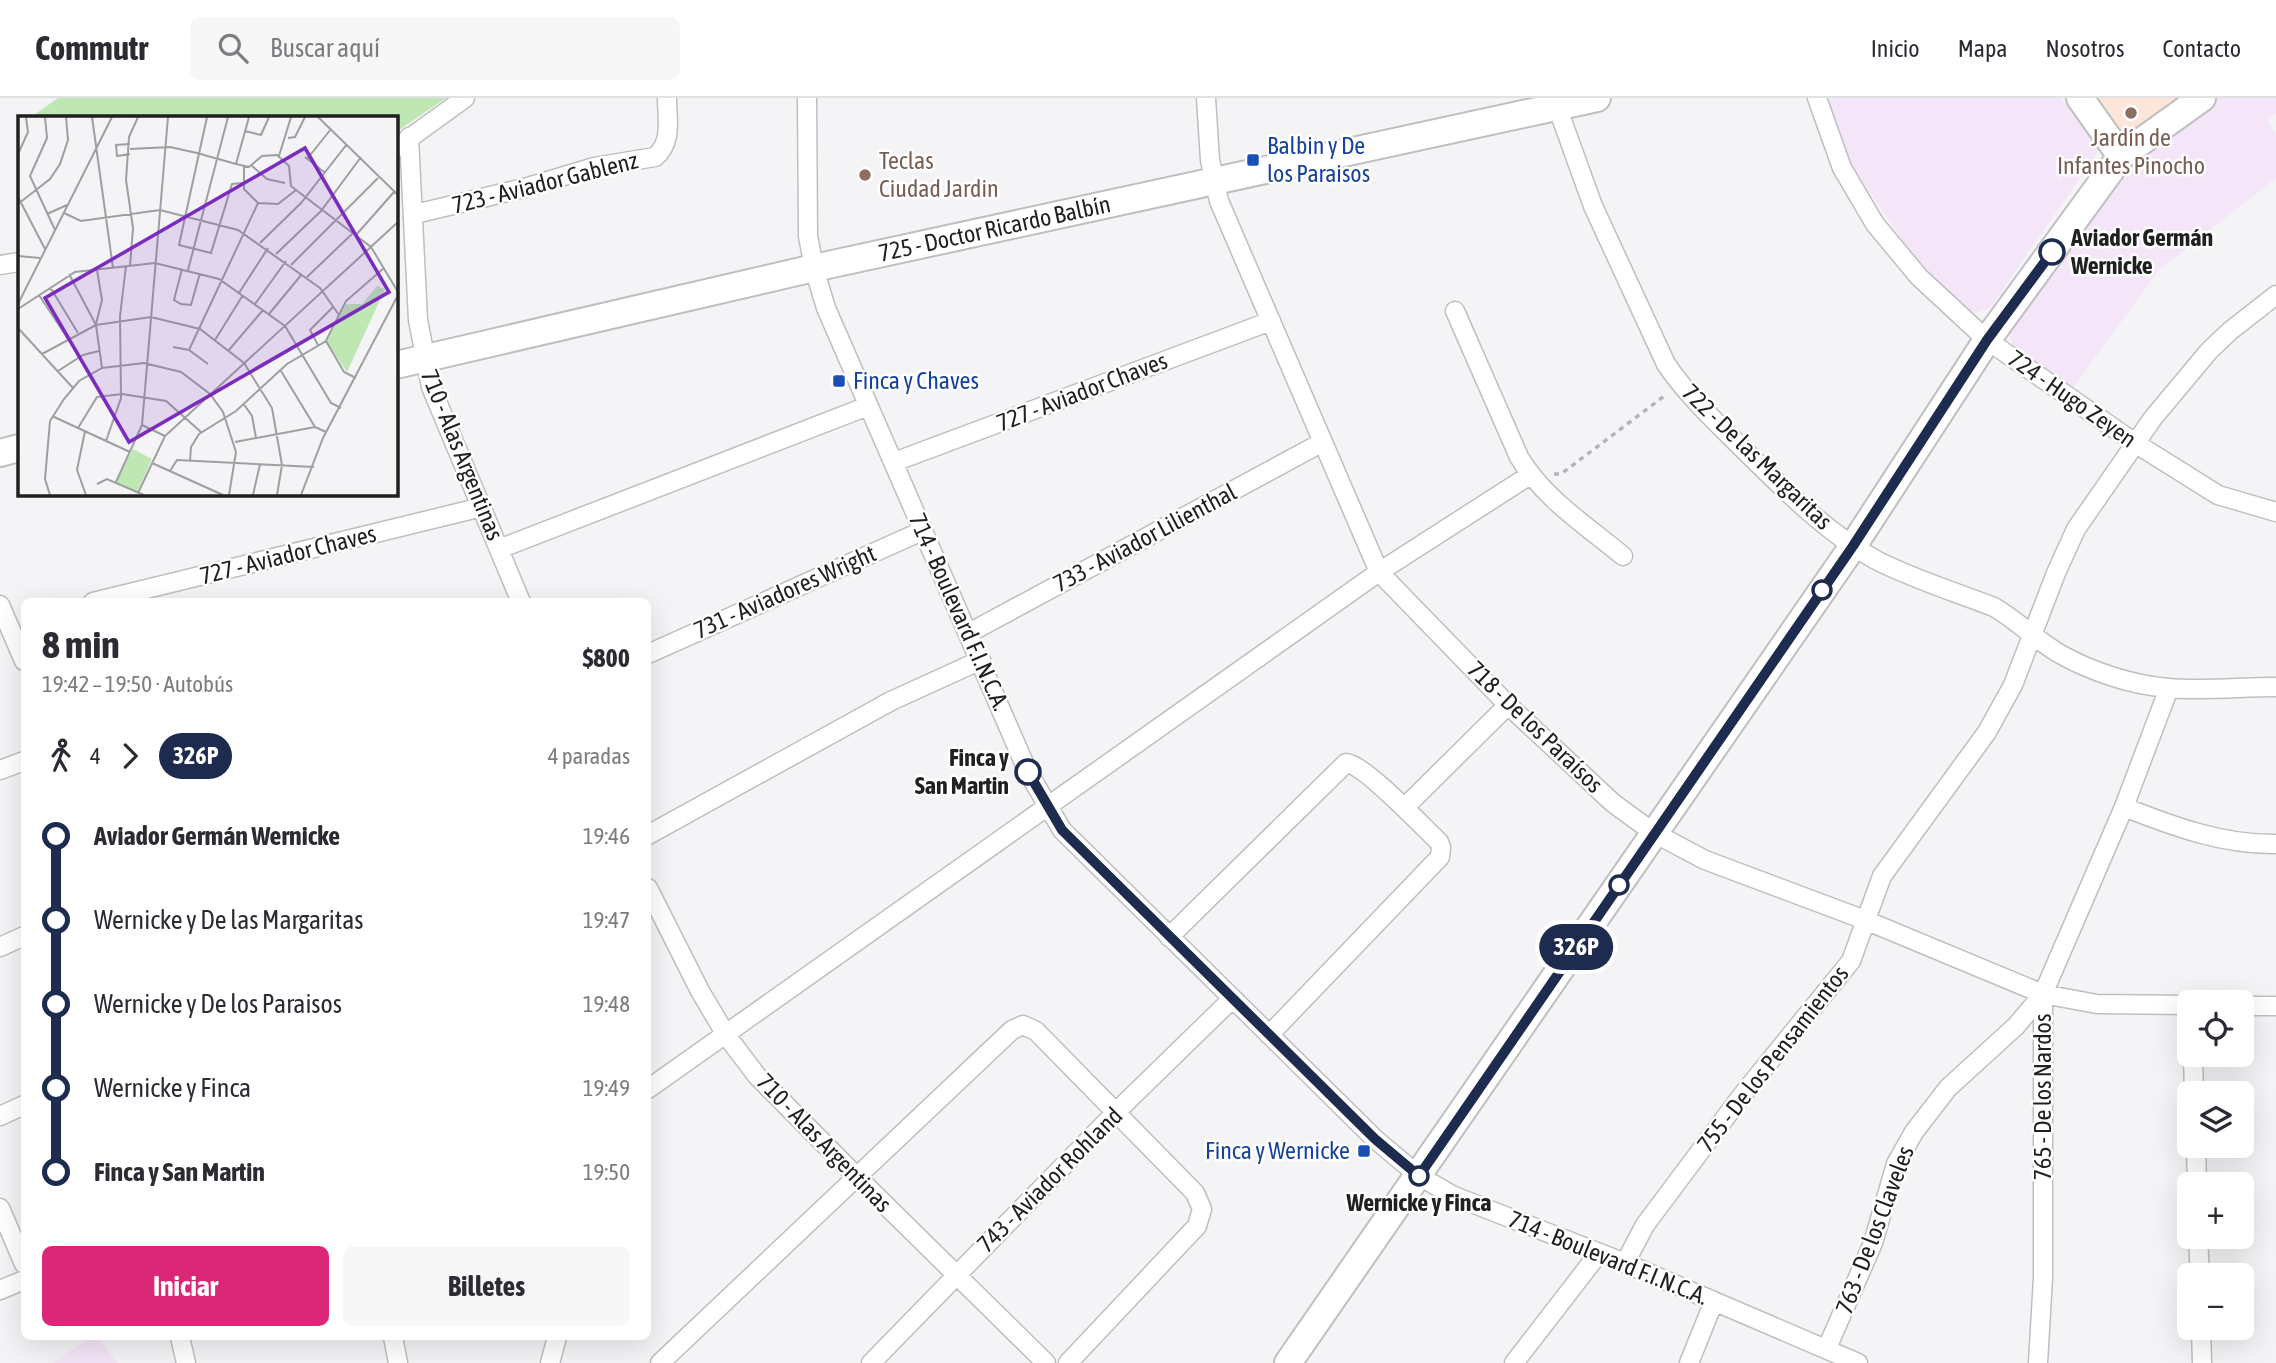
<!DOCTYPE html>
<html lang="es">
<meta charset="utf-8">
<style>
:root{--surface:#fff;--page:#f7f7f7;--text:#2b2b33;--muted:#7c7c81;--line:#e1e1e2;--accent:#db2777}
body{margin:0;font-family:"Asap Condensed",sans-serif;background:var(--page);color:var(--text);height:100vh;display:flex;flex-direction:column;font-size:26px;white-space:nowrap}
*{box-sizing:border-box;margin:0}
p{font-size:23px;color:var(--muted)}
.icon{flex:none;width:38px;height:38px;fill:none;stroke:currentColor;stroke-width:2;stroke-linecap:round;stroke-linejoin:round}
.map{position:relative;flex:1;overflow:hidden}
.side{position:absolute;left:21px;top:500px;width:630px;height:742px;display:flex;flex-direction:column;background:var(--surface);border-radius:10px;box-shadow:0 7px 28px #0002}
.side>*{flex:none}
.badge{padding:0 14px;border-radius:23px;font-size:24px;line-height:46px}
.buttons{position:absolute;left:2177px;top:892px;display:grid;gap:14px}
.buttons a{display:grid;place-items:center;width:77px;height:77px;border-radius:10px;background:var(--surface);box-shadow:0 7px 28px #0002;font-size:35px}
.map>.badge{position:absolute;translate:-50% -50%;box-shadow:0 0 0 4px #fff}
.legs{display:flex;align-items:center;gap:10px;height:77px;padding:0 21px;font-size:23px}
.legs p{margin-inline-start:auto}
.headline{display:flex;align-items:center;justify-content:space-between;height:119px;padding:0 21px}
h1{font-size:38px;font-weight:700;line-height:52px}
.action{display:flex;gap:14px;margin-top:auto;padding:14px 21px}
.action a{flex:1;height:80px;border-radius:10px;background:var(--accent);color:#fff;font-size:28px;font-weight:700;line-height:80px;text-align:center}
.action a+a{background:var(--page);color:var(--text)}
ul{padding:0 21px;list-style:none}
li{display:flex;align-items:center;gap:24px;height:84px;font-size:26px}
li i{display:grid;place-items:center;width:10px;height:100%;margin:0 9px;background:currentColor}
li i::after{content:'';width:18px;height:18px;margin:-9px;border:5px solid;border-radius:50%;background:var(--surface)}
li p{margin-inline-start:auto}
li:first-child i{background:linear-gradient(#0000 50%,currentColor 0)}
li:last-child i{background:linear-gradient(currentColor 50%,#0000 0)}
header{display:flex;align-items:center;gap:42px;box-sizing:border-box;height:98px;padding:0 35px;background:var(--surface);border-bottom:2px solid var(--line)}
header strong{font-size:33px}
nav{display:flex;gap:38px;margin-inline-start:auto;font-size:24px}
.search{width:490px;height:63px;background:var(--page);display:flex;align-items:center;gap:18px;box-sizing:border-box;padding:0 24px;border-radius:10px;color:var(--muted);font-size:26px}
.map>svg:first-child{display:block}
</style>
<header>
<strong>Commutr</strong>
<div class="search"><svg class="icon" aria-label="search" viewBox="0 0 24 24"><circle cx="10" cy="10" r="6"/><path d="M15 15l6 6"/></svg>Buscar aquí</div>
<nav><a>Inicio</a><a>Mapa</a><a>Nosotros</a><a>Contacto</a></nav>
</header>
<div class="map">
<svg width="2276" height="1265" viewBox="0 0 2276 1265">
<rect width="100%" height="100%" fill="#f4f4f7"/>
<!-- commercial -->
<path fill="#f4e5f8" d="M1826,0H2061L2100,51L1990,210L1975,215L1961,207L1921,169L1850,65Z
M2214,0H2276V15L2267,22L2276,37V80L2159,172L2072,291L2020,256L2013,248L2007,231L2122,68Z
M91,1239H98L117,1265H52Z"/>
<!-- education -->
<path fill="#fde5da" d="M2090,0H2184L2133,35L2122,37L2111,30Z"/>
<!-- grass -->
<path fill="#bee7b3" d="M58,0H446L396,34V19H31Z"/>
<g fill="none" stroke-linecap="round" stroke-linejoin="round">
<!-- street casing -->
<g stroke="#bebfc1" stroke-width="21">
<path id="street" d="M807,0L808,138L814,170L826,210L1028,674L1062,732L1375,1041L1419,1078L1454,1098L1625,1165L1858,1265
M1206,0L1210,62L1219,103L1379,474L1508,607L1613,705L1654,735L1705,762L1865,822L2043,896L2097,906L2189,907
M1554,0L1593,108L1666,266C1687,297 1714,322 1741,349C1782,389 1825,434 1876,462C1913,481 1955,494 1994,509C2018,523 2037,543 2060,556C2092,574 2132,587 2168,590C2203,593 2241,589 2276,589
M1817,0L1842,70L1875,126L1919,179L1987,242L2135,345L2218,397L2276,414
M409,39L418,222L431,289L521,504
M396,50L465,0
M415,116L524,90L594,69L655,59C673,44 667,21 667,0
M0,167L19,164
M1455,213L1519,359C1544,401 1587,428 1623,458
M894,364L1271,223
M499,451L868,308
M93,504L482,409
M0,507L24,563
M969,535L1321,345
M648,556L922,433
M0,672L24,663
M2124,709C2172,728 2223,747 2276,746
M1404,710L1508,607
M648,737L891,603L981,562
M648,790L700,893L726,937L757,978L856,1078L1046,1265
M1169,839L1346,665C1364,666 1423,729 1439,744L1441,749L1440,759L1269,937
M0,849L24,838
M2242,908H2276
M2193,957L2194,996
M648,991L1379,474L1530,377
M0,1018L24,1007
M2196,1048L2197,1087
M0,1110L24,1166
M2198,1139L2200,1178
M1625,1165L1645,1127L1743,996L1851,863L1882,778L1987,634L2013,587L2056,475L2076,431L2153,320L2209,253L2230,233L2276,197
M0,1192L24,1182
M2201,1230L2202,1265
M180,1239L186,1265
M393,1239L398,1265
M1827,1250L1873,1145L1896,1066L1914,1034L1948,990L2016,928L2043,896
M550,1265L557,1239
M660,1265L1012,932L1023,927L1036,933L1195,1095L1202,1111L1197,1128L1068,1265
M871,1265L1116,1014L1232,901
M1514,1265L1599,1155
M1689,1265L1714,1203
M2038,1265L2043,1180V896L2124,709L2169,590"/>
</g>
<!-- secondary casing -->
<g stroke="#bebfc1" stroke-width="30">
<g id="secondary">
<path d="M2080,0L2121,58"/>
<path id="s1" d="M396,267L814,170L1597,0"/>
<path d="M0,355L19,350"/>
<path d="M1288,1265L1853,448L1987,242L2121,58L2202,0"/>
</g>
</g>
<!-- path -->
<path stroke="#b3b4b6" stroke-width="3.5" stroke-dasharray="5 5" stroke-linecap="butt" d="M1554,376H1561L1667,296"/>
<!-- street -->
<use href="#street" stroke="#fff" stroke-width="18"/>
<!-- secondary -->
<use href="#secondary" stroke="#fff" stroke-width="26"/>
</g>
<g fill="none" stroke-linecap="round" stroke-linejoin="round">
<!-- line-1 casing -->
<g stroke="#fff" stroke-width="16">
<path id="line-1" d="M1028,674L1062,732L1375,1041L1419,1078L1853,448L1987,242L2052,154"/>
</g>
<!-- line-1 -->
<use href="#line-1" stroke="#1d2b4f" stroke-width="10"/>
</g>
<!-- markers -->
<g fill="#8d6e63" stroke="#fff" stroke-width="2.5">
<circle cx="2131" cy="15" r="7"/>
<circle cx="865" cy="77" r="7"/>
</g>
<g fill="#1a4fb4" stroke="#fff" stroke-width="2.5">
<rect x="1246" y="55" width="14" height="14" rx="3.5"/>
<rect x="832" y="276" width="14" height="14" rx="3.5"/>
<rect x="1357" y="1046" width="14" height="14" rx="3.5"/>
</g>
<g fill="#fff" stroke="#1d2b4f" stroke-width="3.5">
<circle cx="2052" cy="154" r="12"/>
<circle cx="1822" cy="492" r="9"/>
<circle cx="1028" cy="674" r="12"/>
<circle cx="1619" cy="787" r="9"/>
<circle cx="1419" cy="1078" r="9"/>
</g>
<g text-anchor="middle" stroke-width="5" stroke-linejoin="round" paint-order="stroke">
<!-- education labels -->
<g font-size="24" fill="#785e54" stroke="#fff">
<text x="2131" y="48">Jardín de<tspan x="2131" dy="28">Infantes Pinocho</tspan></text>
<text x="879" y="71" text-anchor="start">Teclas<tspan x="879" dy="28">Ciudad Jardin</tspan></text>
</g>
<!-- transit labels -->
<g font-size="24" fill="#164399" stroke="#fff" text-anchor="start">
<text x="1267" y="56">Balbin y De<tspan x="1267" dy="28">los Paraisos</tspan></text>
<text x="853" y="291">Finca y Chaves</text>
<text x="1350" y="1061" text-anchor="end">Finca y Wernicke</text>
</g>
<!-- street labels -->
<g font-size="24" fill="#1f2020" stroke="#fff">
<text transform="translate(545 85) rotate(-14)" y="8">723 - Aviador Gablenz</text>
<text dy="8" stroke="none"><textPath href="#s1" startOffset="614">725 - Doctor Ricardo Balbín</textPath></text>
<text transform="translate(1082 294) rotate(-21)" y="8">727 - Aviador Chaves</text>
<text transform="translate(2072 301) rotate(35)" y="8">724 - Hugo Zeyen</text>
<text transform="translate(462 357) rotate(68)" y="8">710 - Alas Argentinas</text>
<text transform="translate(1757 359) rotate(44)" y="8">722 - De las Margaritas</text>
<text transform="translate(1145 440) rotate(-28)" y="8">733 - Aviador Lilienthal</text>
<text transform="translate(288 457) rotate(-14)" y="8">727 - Aviador Chaves</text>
<text transform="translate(785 494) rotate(-24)" y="8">731 - Aviadores Wright</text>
<text transform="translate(959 514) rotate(66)" y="8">714 - Boulevard F.I.N.C.A.</text>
<text transform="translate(1535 629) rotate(44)" y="8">718 - De los Paraísos</text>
<text transform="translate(1773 961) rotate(-52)" y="8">755 - De los Pensamientos</text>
<text transform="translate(2043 999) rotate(-90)" y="8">765 - De los Nardos</text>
<text transform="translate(824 1045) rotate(46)" y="8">710 - Alas Argentinas</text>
<text transform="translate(1050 1082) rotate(-45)" y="8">743 - Aviador Rohland</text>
<text transform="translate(1875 1132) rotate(-69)" y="8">763 - De los Claveles</text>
<text transform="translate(1608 1160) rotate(22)" y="8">714 - Boulevard F.I.N.C.A.</text>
</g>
<!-- stop labels -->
<g font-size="24" font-weight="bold" fill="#1f2020" stroke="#fff" text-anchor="start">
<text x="2071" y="148">Aviador Germán<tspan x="2071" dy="28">Wernicke</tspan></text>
<text x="1009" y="668" text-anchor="end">Finca y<tspan x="1009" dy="28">San Martin</tspan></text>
<text x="1419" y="1113" text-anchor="middle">Wernicke y Finca</text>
</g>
</g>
<!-- overview -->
<g transform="translate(18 18)">
<rect width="380" height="380" fill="#f4f4f7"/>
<path d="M359,170L367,173L329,256L309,226L328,188H344Z" fill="#bee7b3"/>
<path d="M115,333L134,343L119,376L98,366Z" fill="#bee7b3"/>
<path fill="none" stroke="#9f9fa1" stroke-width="2" d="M27,1L29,22L12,60L37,114M74,1L95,152M189,1L161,129L193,137L214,68L224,67M300,1L380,79M227,15L243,19L251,1M270,22L277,21L287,1M112,28L98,29L99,40L112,38M112,33L152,31L179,37L218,48L231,51L244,40L259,39L271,50L273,70L278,74L260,88L240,87L226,73V50M0,38L10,16L8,1M261,40L273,1M287,41L306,56M289,43L313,13M218,48L231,1M234,50L249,63L267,67M278,74L353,131L380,176M0,81L27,133M0,88L32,63L42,48L50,24L48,1M46,97L63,105L142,94L220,114L302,172L321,199M29,98L49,89M338,119L376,76M242,127L283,87L329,28M258,138L303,95L343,41M0,140L22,142M273,149L360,62M112,150L115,112L108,64L111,21L120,1M164,153L156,184L163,188L173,189L182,157M170,154L210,1M51,158L78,209L84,252M289,161L335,117M32,171L60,217M221,177L250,132M21,179L50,223M0,188L94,1M237,188L268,145M0,193L57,156L137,147L201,163L267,210L313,287L323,292M251,198L284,158M78,208L84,184L79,154M0,212L55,272M197,224L225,179M308,225L326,256L338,262M300,229L292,214L316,190M155,231L171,234L190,248M171,234L240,87M211,234L245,194M24,238L78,209L133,201L182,213L226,247L254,292L264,349L259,379M40,255L65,239L81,235M263,255L297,311L308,316M225,287L234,300L238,322M34,300L112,336M124,309L147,320M60,312L79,281L104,278L148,285L183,316M67,315L59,354L68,379M88,325L103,282L102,200L108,150M217,326L297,311M172,345L173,331L181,318L218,295L269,248L308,225L328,185L366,152M134,347L205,379M152,355L159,344L296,351M98,366L124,309L150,1M79,368L89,363L126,379M120,377L147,320L380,106M32,379L27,363L32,305L46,283L61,265L84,252L126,247L163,256L192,278L205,296L218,336L211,379M235,379L242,348M283,379L305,322L380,179"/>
<path fill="#7b2cbf" fill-opacity="0.15" stroke="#7b2cbf" stroke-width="3.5" d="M287,32L371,176L111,326L27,182Z"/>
<rect width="380" height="380" fill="none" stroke="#1f2020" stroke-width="3.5"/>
</g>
</svg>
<div class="buttons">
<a><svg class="icon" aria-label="locate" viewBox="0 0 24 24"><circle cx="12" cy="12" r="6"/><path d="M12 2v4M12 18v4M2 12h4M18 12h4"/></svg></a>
<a><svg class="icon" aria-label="layers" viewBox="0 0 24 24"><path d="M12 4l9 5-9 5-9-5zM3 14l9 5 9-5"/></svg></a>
<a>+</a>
<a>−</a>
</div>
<b class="badge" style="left:1576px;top:849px;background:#1d2b4f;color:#fff">326P</b>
<section class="side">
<div class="headline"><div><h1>8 min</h1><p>19:42 – 19:50 · Autobús</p></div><b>$800</b></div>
<div class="legs"><svg class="icon" aria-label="walk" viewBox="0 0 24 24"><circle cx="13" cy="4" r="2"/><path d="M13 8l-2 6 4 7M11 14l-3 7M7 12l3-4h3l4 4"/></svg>4<svg class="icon" aria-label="forward" viewBox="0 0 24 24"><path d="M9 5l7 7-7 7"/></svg><b class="badge" style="background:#1d2b4f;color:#fff">326P</b><p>4 paradas</p></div>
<ul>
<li><i style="color:#1d2b4f"></i><b>Aviador Germán Wernicke</b><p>19:46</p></li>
<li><i style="color:#1d2b4f"></i><span>Wernicke y De las Margaritas</span><p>19:47</p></li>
<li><i style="color:#1d2b4f"></i><span>Wernicke y De los Paraisos</span><p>19:48</p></li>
<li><i style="color:#1d2b4f"></i><span>Wernicke y Finca</span><p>19:49</p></li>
<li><i style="color:#1d2b4f"></i><b>Finca y San Martin</b><p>19:50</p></li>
</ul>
<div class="action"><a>Iniciar</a><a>Billetes</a></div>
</section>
</div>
